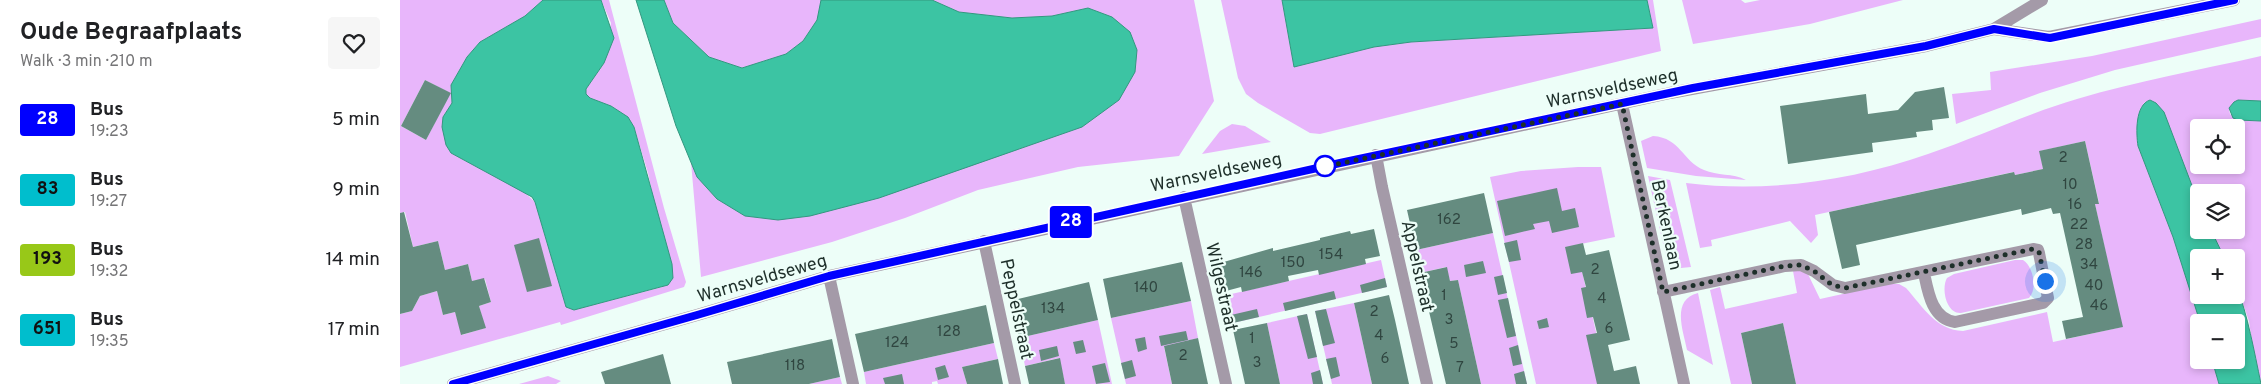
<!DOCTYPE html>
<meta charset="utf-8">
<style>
:root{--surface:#fff;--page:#f6f6f6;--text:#202124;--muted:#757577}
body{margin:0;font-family:Overpass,sans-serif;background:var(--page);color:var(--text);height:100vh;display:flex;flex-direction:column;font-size:19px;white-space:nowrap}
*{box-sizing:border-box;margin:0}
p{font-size:16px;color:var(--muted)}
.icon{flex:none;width:28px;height:28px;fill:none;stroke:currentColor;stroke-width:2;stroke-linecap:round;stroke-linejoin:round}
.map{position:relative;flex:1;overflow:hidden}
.side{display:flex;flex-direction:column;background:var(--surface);width:400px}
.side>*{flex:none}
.badge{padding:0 10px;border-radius:4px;font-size:18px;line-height:32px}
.tools{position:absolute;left:1790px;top:119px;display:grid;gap:10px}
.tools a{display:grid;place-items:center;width:55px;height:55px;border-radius:5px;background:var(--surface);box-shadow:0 2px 8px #0003;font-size:25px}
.you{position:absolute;width:25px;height:25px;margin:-12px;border:4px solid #fff;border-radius:50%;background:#1a73e8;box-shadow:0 0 0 8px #1a73e833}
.map>.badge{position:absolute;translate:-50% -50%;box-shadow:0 0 0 2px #fff}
.round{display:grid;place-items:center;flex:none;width:52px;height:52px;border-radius:5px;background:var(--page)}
.overview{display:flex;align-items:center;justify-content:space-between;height:85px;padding:0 20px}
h1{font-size:24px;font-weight:700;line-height:38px}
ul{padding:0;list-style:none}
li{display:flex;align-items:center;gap:15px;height:70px;padding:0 20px}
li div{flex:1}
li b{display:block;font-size:19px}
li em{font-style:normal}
li .badge{min-width:55px;font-weight:700;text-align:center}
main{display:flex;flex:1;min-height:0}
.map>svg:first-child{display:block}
</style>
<main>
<section class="side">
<div class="overview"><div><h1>Oude Begraafplaats</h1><p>Walk · 3 min · 210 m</p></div><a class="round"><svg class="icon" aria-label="heart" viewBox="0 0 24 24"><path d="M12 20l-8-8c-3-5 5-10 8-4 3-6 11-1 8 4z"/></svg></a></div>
<ul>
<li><span class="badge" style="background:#00f;color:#fff">28</span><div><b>Bus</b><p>19:23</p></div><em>5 min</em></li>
<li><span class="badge" style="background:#00becd;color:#111">83</span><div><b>Bus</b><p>19:27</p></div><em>9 min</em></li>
<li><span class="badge" style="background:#98c818;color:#111">193</span><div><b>Bus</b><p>19:32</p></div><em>14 min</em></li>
<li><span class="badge" style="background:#00becd;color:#111">651</span><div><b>Bus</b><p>19:35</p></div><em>17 min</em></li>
</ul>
</section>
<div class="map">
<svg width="1861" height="384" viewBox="0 0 1861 384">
<rect width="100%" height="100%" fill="#edfef8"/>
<!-- green -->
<path fill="#e8b6fb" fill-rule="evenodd" d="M0,0H143L125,16L80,42L67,57L51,85L52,103L43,117L51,153L123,191L135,202L166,307L174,310L262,287L256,212L248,173L234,127L227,117L211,106L190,98L186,94V89L204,63L211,23L201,0H209L264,208L286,282L284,287L161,325L160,322L0,367V314L12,311L20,296L37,291L43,315L55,312L62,335L85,328L79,306L91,302L85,279L72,281L68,264L45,270L38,241L13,247L5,212L0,213ZM25,80L50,93L26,140L1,126Z
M264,0H514L417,20L403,41L386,54L342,68L309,57L273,23Z
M532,0H794L814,101L779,156L678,167L578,190L505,218L432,242L301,277L291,162L297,177L712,17L688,8L652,16L612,18L559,12Z
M821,0H882L894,67L974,47L1011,42L1253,28L1247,0H1253L1261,51L920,134L910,133L858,103L846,94L838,78Z
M1282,0H1341L1345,3L1360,0H1503L1410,24L1293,44Z
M1861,19V37L1715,70L1640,93L1556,124L1552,94L1591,90L1590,72L1692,56Z
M1861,56V101L1838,100L1829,109L1830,114L1838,120L1861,121V383L1854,356L1849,321L1836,284V258L1824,257L1811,230H1836V192H1799V204C1789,183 1768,108 1750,100L1744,103L1739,115L1738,146L1773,237L1800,322L1799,360H1812L1819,384H1396L1383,323L1341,333L1352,384H1331L1310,290L1320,287L1325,309L1397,293L1393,271L1406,270L1420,299L1488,284H1499L1506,288C1523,307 1536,330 1563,331L1647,312L1653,342L1722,327L1695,204L1699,203L1685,141L1640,151L1643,169L1615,175L1613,172L1415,215L1418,235L1411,243L1390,221L1311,240L1312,246L1300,248L1286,183C1366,193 1451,181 1528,154C1578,137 1626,114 1677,99C1737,81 1800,70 1861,56ZM1799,128H1836V165H1799Z
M832,124L845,126L871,142L802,154L820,131Z
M1253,136C1281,138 1282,161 1304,170C1317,176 1333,173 1346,180L1296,176L1247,168L1241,141Z
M1178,167H1201L1215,237L1176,245L1208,384H1136L1090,177L1121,171Z
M1248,176L1270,180L1291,267L1281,268L1266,257Z
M1093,233L1127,384H1081L1058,280L1050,281L1046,267L1020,273L1016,250Z
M981,260L987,287L833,323L827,295Z
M1615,260H1623C1633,266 1638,289 1629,298L1561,313C1546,314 1541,288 1547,278L1554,274Z
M1298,293L1313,365L1287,350C1283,330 1271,300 1298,293Z
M791,301L798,338L764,347L772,384H726L711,318Z
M954,303L972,384H932L915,311Z
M907,314L923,384H880L867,323Z
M698,320L712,384H665L659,358L625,366L619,338Z
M594,343L598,359L562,367L567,384H538L537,381L532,382V384H466L464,372Z
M148,376L161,381L156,384H119Z
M440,377L442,384H409Z"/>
<!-- water -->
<path fill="#3cc4a3" stroke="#33977f" d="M143,0H201L214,38L204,63L186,89V94L190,98L211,106L228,117L234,127L272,264L273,278L268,285L174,310L166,307L135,202L132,197L51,153L46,145L42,127L43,117L52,103L51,85L67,57L80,42L125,16Z
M236,0H264L273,23L309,57L342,68L386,54L403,41L417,20L421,0H532L559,12L612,18L652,16L688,8L712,17L730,32L737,50L735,72L719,100L682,127L479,198L410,216L378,220L345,216L317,199L297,177L276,126Z
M882,0H1247L1253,28L1011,42L974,47L894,67Z
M1750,100L1756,103L1764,112L1799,204V230H1811L1824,257L1799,258V295H1836V284C1848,317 1854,350 1861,384H1819L1812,360H1836V322H1800L1773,237L1738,146C1736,133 1735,105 1750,100Z
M1838,100L1861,101V121L1838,120L1833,118L1829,108L1834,102Z"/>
<!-- building -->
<path fill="#658c80" d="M25,80L51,93L26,140L1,126Z
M1544,87L1549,118L1532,120L1533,130L1516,132L1517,137L1472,143L1473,152L1388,164L1380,106L1466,94L1468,114L1498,110L1515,92Z
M1685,141L1699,204H1695L1723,327L1666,339L1662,321L1683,317L1660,213L1653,214L1651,208L1622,215L1621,209L1456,245L1460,265L1442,269L1429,212L1614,172L1615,175L1643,169L1639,151Z
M1157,188L1162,211L1175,208L1179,227L1152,233L1149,221L1133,224L1135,229L1105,236L1097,201Z
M1084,193L1093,233L1016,250L1007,210Z
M4,212L13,247L38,241L45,270L68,264L72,281L84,278L91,302L79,306L86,328L61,335L55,312L43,315L37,291L20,296L12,311L0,314V213Z
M974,229L980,256L965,259L966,264L919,275L918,270L888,276L889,281L842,292L841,287L826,291L820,263L873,248V251L920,240V238L950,231L951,234Z
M139,238L152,286L127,292L114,245Z
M1117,240L1121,260L1109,262L1104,243Z
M1183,243L1186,255L1209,250L1230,340L1208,345L1214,371L1236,366L1240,384H1197L1186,335L1197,333L1193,317L1187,318L1181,288L1186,287L1182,272L1171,274L1165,247Z
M1083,261L1086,273L1066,277L1064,265Z
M782,262L791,301L711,318L703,279Z
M1047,267L1050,281L1058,280L1081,384H1046L1020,273Z
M1103,275L1107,293L1098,295L1094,277Z
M985,278L987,287L962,293L960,285Z
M689,282L698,320L619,338L610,301Z
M934,291L936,299L885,311L883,303Z
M989,295L995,320L1009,384H972L954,303Z
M1108,298L1116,336L1107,338L1098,300Z
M586,305L594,343L464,372L455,334Z
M857,309L859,317L833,323L831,315Z
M926,309L935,343L923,346L915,311Z
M907,314L917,357L908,359L897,316Z
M1147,318L1149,327L1139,329L1137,321Z
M867,323L880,384H845L833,330Z
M1383,323L1396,384H1352L1341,333Z
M786,331L788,340L761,346L759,336Z
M745,337L747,349L738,352L735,339Z
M798,338L808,384H772L764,346Z
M432,339L440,377L409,384H332L327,362Z
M683,340L686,352L676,354L673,342Z
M1118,345L1122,364L1113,366L1109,348Z
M657,346L659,356L641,361L639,350Z
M263,354L271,384H205L201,372Z
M936,357L940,376L931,379L926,359Z
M660,358L665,384H629L625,366Z
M598,359L603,384H567L562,367Z
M732,360L736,376L725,379L721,363Z
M705,363L710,382L696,384L692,366Z
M545,365L549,377L538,380L535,368Z
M920,370L923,384H913L911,373Z
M1124,371L1127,384H1116L1114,374Z
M502,374L504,384H485L483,378Z"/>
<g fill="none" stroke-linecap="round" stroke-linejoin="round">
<!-- minor -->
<path stroke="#a49aa8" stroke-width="12" d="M1594,29L1649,37L1834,0
M1222,104L1284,384
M976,155L982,187L1027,384
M784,197L826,384
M584,241L615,384
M429,276L453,384
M1263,292L1385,266L1401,265L1414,271L1433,285L1445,288L1633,249L1638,250L1639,253L1648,298L1643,303L1555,322C1532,319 1528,292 1524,273
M53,384L297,315L429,276L1270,93L1526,46L1594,29L1642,0"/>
</g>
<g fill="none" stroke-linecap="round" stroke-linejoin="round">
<!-- line casing -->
<g stroke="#fff" stroke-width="11">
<path id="line" d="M53,384L297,315L429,276L940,163L1293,88L1526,46L1594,29L1650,38L1834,0"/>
</g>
<!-- line -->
<use href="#line" stroke="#00f" stroke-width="8"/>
<!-- walk -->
<path stroke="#1e2f2a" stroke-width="5" stroke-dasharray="0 9" d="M925,166L923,167L1222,104L1263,292L1384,266L1401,265L1414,271L1432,285L1445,288L1633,249L1639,252L1645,281"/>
</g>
<!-- markers -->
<circle fill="#fff" stroke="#00f" stroke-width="2.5" cx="925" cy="166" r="10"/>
<g text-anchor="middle" stroke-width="4.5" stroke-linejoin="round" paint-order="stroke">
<!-- number labels -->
<g font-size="15" fill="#304640">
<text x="1663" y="162">2</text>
<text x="1670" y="189">10</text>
<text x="1675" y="209">16</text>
<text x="1049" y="224">162</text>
<text x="1679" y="229">22</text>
<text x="1684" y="249">28</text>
<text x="931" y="259">154</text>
<text x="893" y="267">150</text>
<text x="1689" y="269">34</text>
<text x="1195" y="274">2</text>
<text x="851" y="277">146</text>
<text x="1694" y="290">40</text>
<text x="746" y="292">140</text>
<text x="1044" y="300">1</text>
<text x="1202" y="303">4</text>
<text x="1699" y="310">46</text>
<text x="653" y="313">134</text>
<text x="974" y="316">2</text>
<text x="1049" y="324">3</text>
<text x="1209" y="333">6</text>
<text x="549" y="336">128</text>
<text x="979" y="340">4</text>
<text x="852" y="343">1</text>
<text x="497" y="347">124</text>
<text x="1054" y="348">5</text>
<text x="783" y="360">2</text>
<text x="985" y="363">6</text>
<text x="857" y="367">3</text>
<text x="395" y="370">118</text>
<text x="1060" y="372">7</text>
</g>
<!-- street labels -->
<g font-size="18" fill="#1e2f2a" stroke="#edfef8">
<text transform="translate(1212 88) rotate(-12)" y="6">Warnsveldseweg</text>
<text transform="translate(816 172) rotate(-12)" y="6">Warnsveldseweg</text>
<text transform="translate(1267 225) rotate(78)" y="6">Berkenlaan</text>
<text transform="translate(1018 266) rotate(77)" y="6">Appelstraat</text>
<text transform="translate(362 278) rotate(-16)" y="6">Warnsveldseweg</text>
<text transform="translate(822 287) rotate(77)" y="6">Wilgestraat</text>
<text transform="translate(617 309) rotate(78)" y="6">Peppelstraat</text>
</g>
</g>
</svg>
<div class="tools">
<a><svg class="icon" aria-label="locate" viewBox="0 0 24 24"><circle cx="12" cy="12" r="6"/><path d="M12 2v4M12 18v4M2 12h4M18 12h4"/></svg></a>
<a><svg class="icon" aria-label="layers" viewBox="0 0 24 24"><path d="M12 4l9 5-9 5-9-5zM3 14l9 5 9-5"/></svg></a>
<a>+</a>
<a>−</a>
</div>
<div class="you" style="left:1645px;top:281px"></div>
<b class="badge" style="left:671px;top:222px;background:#00f;color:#fff">28</b>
</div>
</main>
